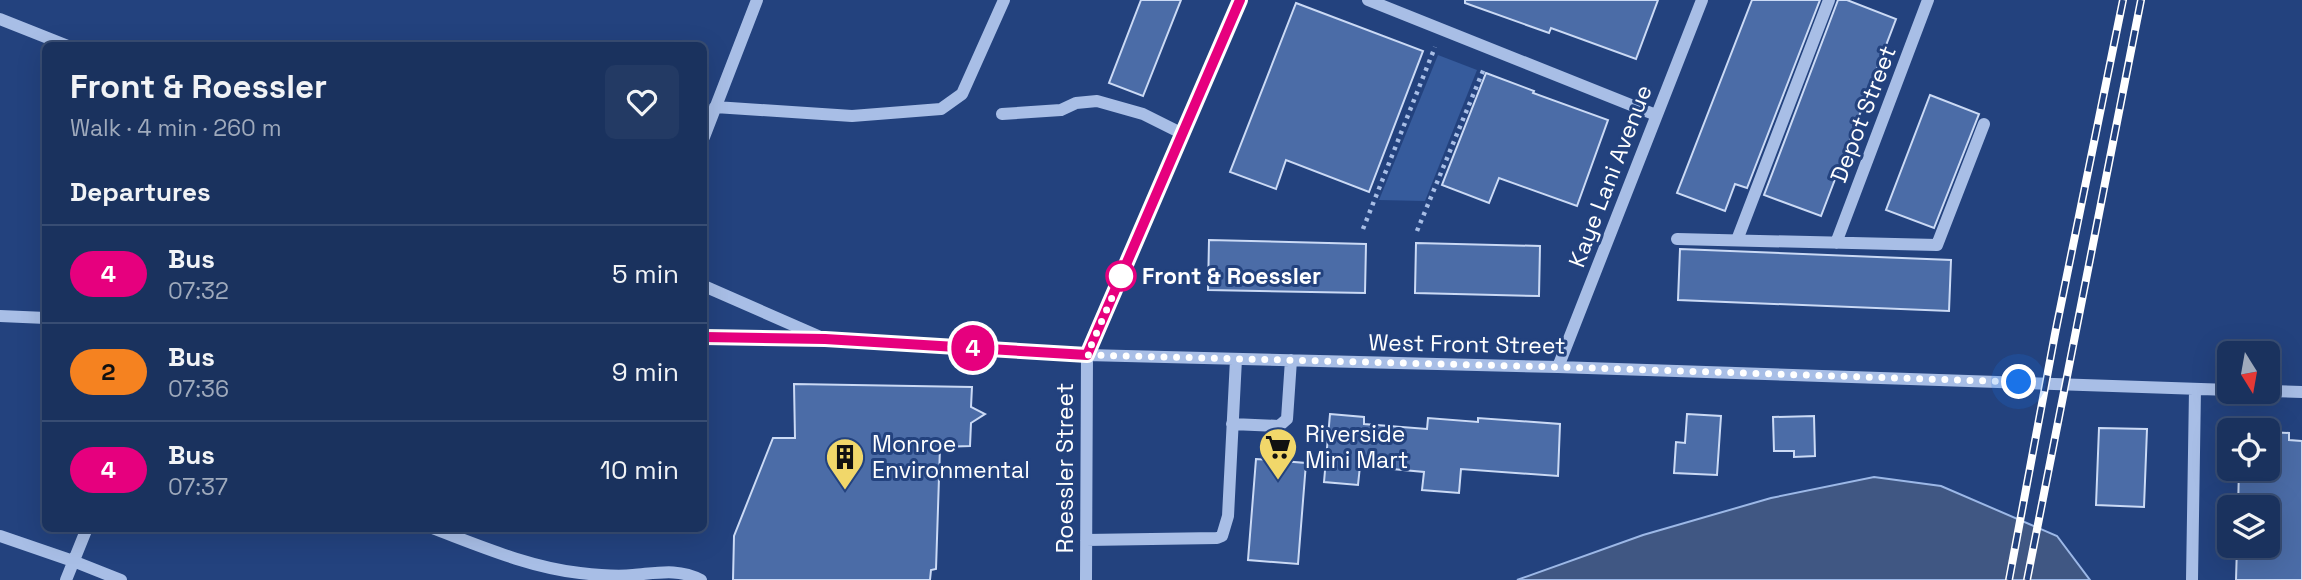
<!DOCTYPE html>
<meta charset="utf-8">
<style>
:root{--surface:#1a325e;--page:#233a64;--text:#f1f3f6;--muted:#9faabc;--line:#384d73}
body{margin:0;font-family:"Space Grotesk",sans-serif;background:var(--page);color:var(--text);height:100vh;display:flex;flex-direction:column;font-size:26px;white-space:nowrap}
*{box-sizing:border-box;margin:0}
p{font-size:23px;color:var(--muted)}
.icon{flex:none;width:38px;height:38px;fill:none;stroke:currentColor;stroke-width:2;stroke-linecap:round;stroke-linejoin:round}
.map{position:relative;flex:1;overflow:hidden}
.panel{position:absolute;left:42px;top:42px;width:665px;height:490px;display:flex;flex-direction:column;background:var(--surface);border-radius:10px;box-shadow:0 7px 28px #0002,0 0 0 2px var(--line)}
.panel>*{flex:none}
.badge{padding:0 14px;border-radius:23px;font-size:24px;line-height:46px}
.needle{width:46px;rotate:169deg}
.fabs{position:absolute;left:2217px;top:341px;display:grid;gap:14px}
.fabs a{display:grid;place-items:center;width:63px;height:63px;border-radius:10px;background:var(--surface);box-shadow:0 7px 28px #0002,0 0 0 2px var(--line);font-size:35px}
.you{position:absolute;width:35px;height:35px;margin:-18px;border:5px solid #fff;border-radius:50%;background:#1a73e8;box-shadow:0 0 0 10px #1a73e833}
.map>.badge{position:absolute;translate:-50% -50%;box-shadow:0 0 0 4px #fff}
h2{padding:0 28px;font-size:26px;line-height:63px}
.round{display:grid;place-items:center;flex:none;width:74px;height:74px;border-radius:10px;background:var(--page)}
.summary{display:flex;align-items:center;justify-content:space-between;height:119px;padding:0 28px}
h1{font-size:33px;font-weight:700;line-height:52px}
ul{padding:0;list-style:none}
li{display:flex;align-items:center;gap:21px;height:98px;padding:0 28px;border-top:2px solid var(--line)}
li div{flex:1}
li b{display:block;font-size:26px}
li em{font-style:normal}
li .badge{min-width:77px;font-weight:700;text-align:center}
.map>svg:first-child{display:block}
</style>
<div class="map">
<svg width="2302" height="580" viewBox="0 0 2302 580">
<rect width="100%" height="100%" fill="#23427e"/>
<!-- green -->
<path fill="#365b9c" d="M1438,55L1477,70L1425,201L1379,200Z"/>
<!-- water -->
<path fill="#405783" stroke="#9cb8e7" stroke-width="2" d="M1874,477L1941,486L2057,536L2090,580H1517L1643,535L1771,498Z"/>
<!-- building -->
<path fill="#4b6ca7" stroke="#cbdaf5" stroke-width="2" d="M1141,0H1181L1143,96L1109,83Z
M1465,0H1658L1636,59L1551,28L1549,33L1465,3Z
M1752,0H1820L1747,188L1735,184L1725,211L1677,193Z
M1838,0H1847L1896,19L1821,216L1764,195Z
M1296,3L1423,51L1369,192L1286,160L1276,189L1230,172Z
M1486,73L1534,91L1533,93L1608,120L1577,206L1499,178L1489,203L1442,185Z
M1930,95L1979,114L1934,228L1886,210Z
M1209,240L1366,244L1365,293L1208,290Z
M1416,243L1540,246L1539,296L1415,293Z
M1680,249L1951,260L1949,311L1678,300Z
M794,384L972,387L971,407L985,414L971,423L970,446L940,447L936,569L931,570L930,580H733L734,536L773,438H795Z
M1330,414L1364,417V424L1427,429L1428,418L1478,422V418L1560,424L1558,476L1461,469L1459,493L1422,490L1424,472L1360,466L1358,485L1324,482Z
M1687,414L1721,416L1717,475L1674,473L1676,442L1685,443Z
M1814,416L1815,456L1794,457V451H1774L1773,417Z
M2099,428L2147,429L2144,507L2096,505Z
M2268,432L2289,433V440L2302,441V580H2236L2237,546H2268V508H2238L2239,469H2268Z
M1256,459L1306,463L1298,564L1248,560Z"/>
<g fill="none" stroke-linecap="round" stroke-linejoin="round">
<!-- path -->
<path stroke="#a8bee6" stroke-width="4.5" stroke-dasharray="3.5 5" stroke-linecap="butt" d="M1363,229L1435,47
M1417,231L1485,66"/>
<!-- minor -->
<path stroke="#a8bee6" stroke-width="12" d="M1368,0L1656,115
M0,19L68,46
M715,107L852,116L941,109L962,94L1004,0
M1002,114L1061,110L1076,103L1097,101L1143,114L1183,134
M704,137L757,0
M1677,239L1937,245L1984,124
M1737,240L1829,0
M1836,243L1928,0
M704,286L818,336
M0,316L46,318
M704,337L825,339L1087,355L1558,367L2230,390
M1558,367L1702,0
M2268,391L2302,392
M1232,424L1279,426L1287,419L1291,360
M432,528C480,546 528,567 580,573C597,575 616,577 633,575C658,573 678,568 701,580
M0,536L73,561L121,580
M1086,540L1217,538L1222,536L1228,516L1236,359
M66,580L87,528
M1086,580L1087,355L1240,0
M2192,580L2195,389"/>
<!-- rail casing -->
<g stroke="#fff" stroke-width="8">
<path id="rail" d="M2009,580L2055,334L2123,0
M2027,580L2141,0"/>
</g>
<!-- rail -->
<use href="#rail" stroke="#23427e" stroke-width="5" stroke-dasharray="16" stroke-linecap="butt"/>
</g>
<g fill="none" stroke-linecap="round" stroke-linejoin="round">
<!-- line casing -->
<g stroke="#fff" stroke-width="16">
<path id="line" d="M704,337L825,339L1087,355L1240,0"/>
</g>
<!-- line -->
<use href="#line" stroke="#e6007e" stroke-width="10"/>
<!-- walk -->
<path stroke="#fff" stroke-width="7" stroke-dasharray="0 12.6" d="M1121,276L1124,270L1087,355L1558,367L2019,382"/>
</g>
<!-- icons -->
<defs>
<g id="supermarket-pin" transform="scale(2.0125)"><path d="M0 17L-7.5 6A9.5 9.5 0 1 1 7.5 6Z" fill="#f1d76a" stroke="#23427e"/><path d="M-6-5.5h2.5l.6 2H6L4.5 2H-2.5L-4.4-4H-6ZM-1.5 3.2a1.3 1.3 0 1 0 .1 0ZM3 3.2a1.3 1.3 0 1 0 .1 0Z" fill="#111"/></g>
<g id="building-pin" transform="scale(2.0125)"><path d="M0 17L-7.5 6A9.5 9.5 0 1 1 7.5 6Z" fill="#f1d76a" stroke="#23427e"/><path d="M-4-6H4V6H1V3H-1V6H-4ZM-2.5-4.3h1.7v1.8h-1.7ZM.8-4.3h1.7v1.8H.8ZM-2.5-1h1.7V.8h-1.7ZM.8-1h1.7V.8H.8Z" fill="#111"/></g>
</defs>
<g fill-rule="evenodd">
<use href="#supermarket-pin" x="1278" y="447"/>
<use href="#building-pin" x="845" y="457"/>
</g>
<!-- markers -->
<circle fill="#fff" stroke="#e6007e" stroke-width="3.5" cx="1121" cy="276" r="14"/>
<g text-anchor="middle" stroke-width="6" stroke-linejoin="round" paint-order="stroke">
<!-- street labels -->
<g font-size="23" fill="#fff" stroke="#23427e">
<text transform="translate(1863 114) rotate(-69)" y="8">Depot Street</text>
<text transform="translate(1610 176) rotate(-69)" y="8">Kaye Lani Avenue</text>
<text transform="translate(1467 344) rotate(1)" y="8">West Front Street</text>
<text transform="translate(1065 468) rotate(-90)" y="8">Roessler Street</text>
</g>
<!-- stop labels -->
<g font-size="23" font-weight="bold" fill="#fff" stroke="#23427e" text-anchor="start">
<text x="1142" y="284">Front &amp; Roessler</text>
</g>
<!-- poi labels -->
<g font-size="23" fill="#fff" stroke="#23427e" text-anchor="start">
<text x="1305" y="442">Riverside<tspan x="1305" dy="26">Mini Mart</tspan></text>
<text x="872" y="452">Monroe<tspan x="872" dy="26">Environmental</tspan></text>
</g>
</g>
</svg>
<div class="fabs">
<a><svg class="needle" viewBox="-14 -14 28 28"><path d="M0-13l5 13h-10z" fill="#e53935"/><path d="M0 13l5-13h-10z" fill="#9faabc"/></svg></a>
<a><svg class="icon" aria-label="locate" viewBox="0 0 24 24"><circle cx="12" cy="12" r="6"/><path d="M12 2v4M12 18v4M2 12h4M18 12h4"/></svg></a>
<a><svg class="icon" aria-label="layers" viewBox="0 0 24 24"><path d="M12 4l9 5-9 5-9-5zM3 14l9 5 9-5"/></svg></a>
</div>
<div class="you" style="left:2019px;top:382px"></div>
<b class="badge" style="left:973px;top:348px;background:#e6007e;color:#fff">4</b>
<section class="panel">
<div class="summary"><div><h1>Front &amp; Roessler</h1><p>Walk · 4 min · 260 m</p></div><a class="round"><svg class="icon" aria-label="heart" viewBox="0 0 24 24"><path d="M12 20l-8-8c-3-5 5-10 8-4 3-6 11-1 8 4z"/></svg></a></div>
<h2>Departures</h2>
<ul>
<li><span class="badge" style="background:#e6007e;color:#fff">4</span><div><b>Bus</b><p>07:32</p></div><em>5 min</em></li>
<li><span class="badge" style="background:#f58220;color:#111">2</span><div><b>Bus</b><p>07:36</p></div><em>9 min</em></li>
<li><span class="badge" style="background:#e6007e;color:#fff">4</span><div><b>Bus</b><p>07:37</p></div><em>10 min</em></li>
</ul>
</section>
</div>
